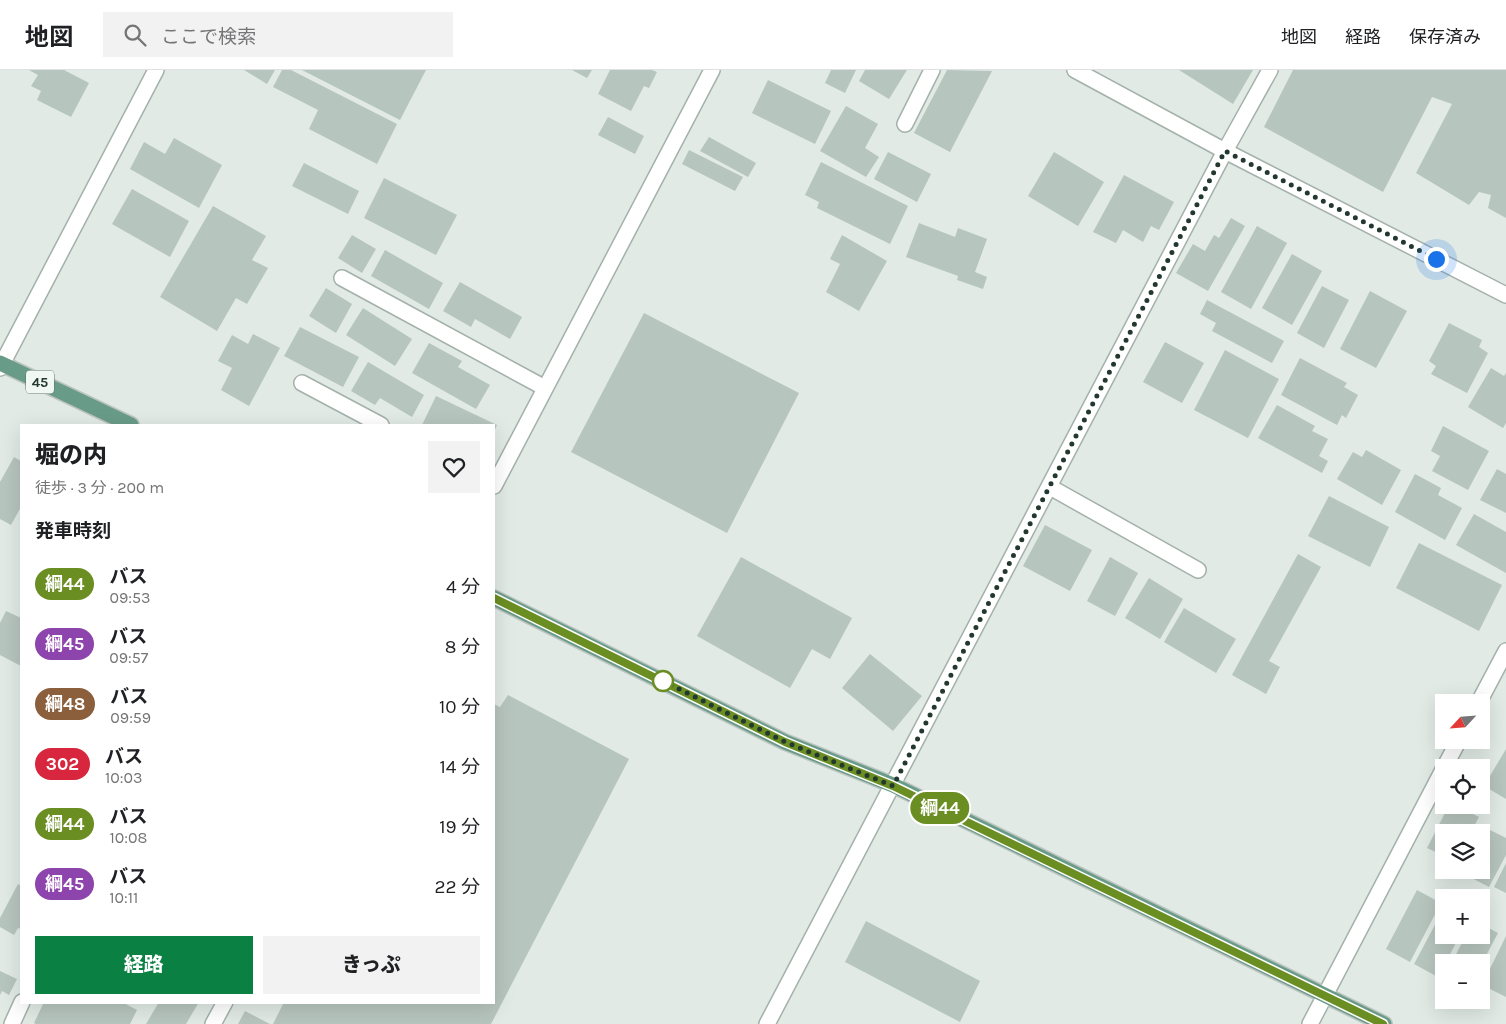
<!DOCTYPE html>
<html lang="ja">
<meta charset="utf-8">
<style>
:root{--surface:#fff;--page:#f2f2f2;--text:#202124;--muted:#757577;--line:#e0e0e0;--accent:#0b8043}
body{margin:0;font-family:Karla,"Noto Sans JP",sans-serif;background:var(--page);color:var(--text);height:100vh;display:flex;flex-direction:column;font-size:19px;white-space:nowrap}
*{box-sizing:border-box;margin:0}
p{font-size:16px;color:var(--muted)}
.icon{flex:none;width:28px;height:28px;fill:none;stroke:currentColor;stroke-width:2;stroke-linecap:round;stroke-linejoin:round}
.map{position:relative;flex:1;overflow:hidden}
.drawer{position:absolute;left:20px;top:354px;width:475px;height:580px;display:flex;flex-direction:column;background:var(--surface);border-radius:0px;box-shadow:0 5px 20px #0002}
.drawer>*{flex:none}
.badge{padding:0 10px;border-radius:16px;font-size:18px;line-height:32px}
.needle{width:32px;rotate:244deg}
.controls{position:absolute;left:1435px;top:624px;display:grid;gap:10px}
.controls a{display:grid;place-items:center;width:55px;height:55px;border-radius:0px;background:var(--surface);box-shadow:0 5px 20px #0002;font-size:25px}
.you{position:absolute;width:25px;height:25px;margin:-12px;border:4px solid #fff;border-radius:50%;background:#1a73e8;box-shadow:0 0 0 8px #1a73e833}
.map>.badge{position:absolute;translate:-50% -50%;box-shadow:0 0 0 2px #fff}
h2{padding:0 15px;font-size:19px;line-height:45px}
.round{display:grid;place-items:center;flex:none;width:52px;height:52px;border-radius:0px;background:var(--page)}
.headline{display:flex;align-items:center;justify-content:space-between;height:85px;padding:0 15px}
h1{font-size:24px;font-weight:800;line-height:38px}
.primary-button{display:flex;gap:10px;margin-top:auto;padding:10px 15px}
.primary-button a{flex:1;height:58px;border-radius:0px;background:var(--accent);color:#fff;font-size:20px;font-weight:800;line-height:58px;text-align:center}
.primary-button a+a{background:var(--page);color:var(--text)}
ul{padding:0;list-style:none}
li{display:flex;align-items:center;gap:15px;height:60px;padding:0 15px}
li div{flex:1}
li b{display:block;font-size:19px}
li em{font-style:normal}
li .badge{min-width:55px;font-weight:700;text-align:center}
header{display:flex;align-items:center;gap:30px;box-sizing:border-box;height:70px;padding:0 25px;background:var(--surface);border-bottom:1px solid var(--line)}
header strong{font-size:24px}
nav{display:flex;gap:28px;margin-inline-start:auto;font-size:18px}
.search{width:350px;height:45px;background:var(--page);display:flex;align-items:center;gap:12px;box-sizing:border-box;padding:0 18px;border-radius:0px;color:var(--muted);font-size:19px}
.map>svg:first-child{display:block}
</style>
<header>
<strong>地図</strong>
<div class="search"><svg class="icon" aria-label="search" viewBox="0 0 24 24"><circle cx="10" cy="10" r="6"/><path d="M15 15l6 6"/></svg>ここで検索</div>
<nav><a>地図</a><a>経路</a><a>保存済み</a></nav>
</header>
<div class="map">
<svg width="1506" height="954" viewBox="0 0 1506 954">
<rect width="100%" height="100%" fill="#e1eae5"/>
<!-- building -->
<path fill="#b6c5bd" d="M29,0H64L89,13L71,47L37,30L41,21L31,16L38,5Z
M244,0H275L267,14Z
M282,0H291L397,54L377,94L309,59L318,40L273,17Z
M302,0H426L400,50Z
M572,0H592L587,8Z
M610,0H652L657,2L649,18L644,16L631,41L598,24Z
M831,0H856L845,23L825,13Z
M865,0H907L889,29L859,11Z
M947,0L992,1L950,82L914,63Z
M1179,0H1253L1233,34Z
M1293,0H1506V148L1488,138L1491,125L1479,122L1469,135L1416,103L1452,34L1432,27L1383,122L1264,57Z
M768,10L831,41L815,74L752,43Z
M846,36L878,54L865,78L879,87L866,107L820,81Z
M608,47L644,66L635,84L598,65Z
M709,67L756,93L748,107L700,81Z
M174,68L222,95L199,138L130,99L144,72L165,84Z
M689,80L743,107L735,121L682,94Z
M888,82L931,104L917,132L874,109Z
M1054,82L1104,112L1078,156L1028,126Z
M821,92L908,136L890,174L817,138L819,132L805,125Z
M304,93L359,121L348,144L292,116Z
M1124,105L1174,132L1159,160L1151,156L1143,172L1123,160L1116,173L1093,162Z
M384,108L457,145L436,185L364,148Z
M132,119L189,151L170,187L112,154Z
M213,136L266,166L252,190L268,198L247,234L236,228L217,261L160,227Z
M1231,148L1245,156L1208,221L1176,203L1193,174L1205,181L1214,165L1219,168Z
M919,153L955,167L958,158L987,169L975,202L987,207L983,219L957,210L958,206L906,187Z
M1257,156L1287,173L1251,239L1221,222Z
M352,165L376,179L362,203L338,188Z
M842,165L887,191L859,241L826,222L840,194L830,189Z
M385,180L443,213L429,239L371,206Z
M1292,184L1322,201L1292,255L1262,238Z
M460,212L522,247L510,269L475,249L471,257L443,241Z
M1322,216L1349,230L1324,278L1297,263Z
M326,218L352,234L336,263L309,246Z
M1370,221L1407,241L1376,298L1340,279Z
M1207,230L1284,271L1272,293L1212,261L1216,253L1200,244Z
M363,238L412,269L395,296L346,265Z
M644,243L799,323L727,463L571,382Z
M1449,253L1482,270L1479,277L1488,283L1467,323L1431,304L1436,296L1429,291Z
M300,257L359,287L343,317L284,286Z
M253,264L280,278L249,336L221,320L232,298L218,291L232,265L248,274Z
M1165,272L1204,293L1182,333L1143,312Z
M429,273L462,291L458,297L490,315L476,339L412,303Z
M1225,280L1279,309L1248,368L1194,340Z
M1300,288L1347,313L1344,317L1358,325L1346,348L1342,345L1337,355L1281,325Z
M368,292L424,325L412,347L380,328L375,335L351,321Z
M1491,298L1504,306L1506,303V353L1503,358L1468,337Z
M436,326L497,355L494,362V355H422Z
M1277,335L1315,356L1312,361L1328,369L1319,386L1328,391L1322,403L1258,368Z
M1443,356L1489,381L1468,420L1432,401L1440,386L1431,381Z
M1366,380L1401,400L1382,435L1337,409L1353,382L1362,387Z
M14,387L21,391V437L11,455L0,449V412Z
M1497,399L1506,404V443L1480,430Z
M1415,404L1441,418L1438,425L1462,438L1445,470L1395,442Z
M1329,426L1389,457L1370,497L1308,466Z
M1474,444L1506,462V503L1456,475Z
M1045,455L1092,480L1070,521L1023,496Z
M1419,473L1502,515L1479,561L1396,518Z
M1298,484L1321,497L1269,591L1280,597L1266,624L1232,605Z
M741,487L852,548L830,589L812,579L790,618L697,566Z
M1110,487L1138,503L1115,546L1087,531Z
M1149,508L1183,529L1160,569L1125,548Z
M1184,538L1236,569L1216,603L1164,572Z
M6,541L21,548V596L0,585V553Z
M870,584L922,626L893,661L842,618Z
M508,625L629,689L491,954H273L284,932H494V634L500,637Z
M1506,679V729L1484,716Z
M1449,735H1456L1479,747L1471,762H1444V786L1427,778Z
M1484,757L1506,768V785L1489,817L1460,802L1461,800H1481V762Z
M1506,793V823L1494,817Z
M18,814L21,816V859L18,858L14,865L0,857V848Z
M1417,820L1441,833L1410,892L1386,879Z
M1444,838V865H1460L1446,892H1444V896L1438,907L1414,894Z
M866,851L980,911L960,952L845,892Z
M1481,854L1498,863L1481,895V892H1452L1466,865H1481Z
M1506,866V927L1482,915Z
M0,901L17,909L9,925L2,921L0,925Z
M44,932H122L137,940L130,954H36L34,953Z
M159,932H199L186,954H146Z
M245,941L270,954H238Z"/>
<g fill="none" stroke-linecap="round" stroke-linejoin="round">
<!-- minor casing -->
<g stroke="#a4b1ab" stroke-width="18">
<path id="minor" d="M1075,0L1225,81L1506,225
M905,54L932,0
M342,208L545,318
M0,298L156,0
M302,313L381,355
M494,416L712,0
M1050,417L1198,500
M1479,632L1506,581
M1444,698L1459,670
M12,954L22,932
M213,954L225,932
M767,954L1225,81L1270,0
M1310,954L1444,698"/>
</g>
<!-- major casing -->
<g stroke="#bdc4c1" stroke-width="18">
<path id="major" d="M0,293L131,355
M494,528L785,672L893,715L1384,954"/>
</g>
<!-- minor -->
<use href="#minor" stroke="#fff" stroke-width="15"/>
<!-- major -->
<use href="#major" stroke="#699c88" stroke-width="15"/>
</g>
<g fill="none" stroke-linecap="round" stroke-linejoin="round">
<!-- line casing -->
<g stroke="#fff" stroke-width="11">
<path id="line" d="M494,528L785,672L893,716L1383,954"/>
</g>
<!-- line -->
<use href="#line" stroke="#6b8e23" stroke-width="8"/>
<!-- walk -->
<path stroke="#233930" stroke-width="5" stroke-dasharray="0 9" d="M663,611L785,672L893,716L1225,81L1436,189"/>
</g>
<!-- markers -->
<circle fill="#fff" stroke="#6b8e23" stroke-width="2.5" cx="663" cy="611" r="10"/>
<g text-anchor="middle" stroke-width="4" stroke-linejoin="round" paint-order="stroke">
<!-- shield labels -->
<rect fill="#f1f7f3" stroke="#61726a" stroke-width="1" x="26" y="300.5" width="28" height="23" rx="4"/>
<g font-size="14" font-weight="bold" fill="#233930">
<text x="40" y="317">45</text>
</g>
</g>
</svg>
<div class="controls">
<a><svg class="needle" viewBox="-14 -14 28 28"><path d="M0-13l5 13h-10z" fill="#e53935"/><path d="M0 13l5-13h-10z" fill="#757577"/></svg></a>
<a><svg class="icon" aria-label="locate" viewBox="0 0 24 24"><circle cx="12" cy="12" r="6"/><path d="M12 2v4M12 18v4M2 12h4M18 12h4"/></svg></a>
<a><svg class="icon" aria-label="layers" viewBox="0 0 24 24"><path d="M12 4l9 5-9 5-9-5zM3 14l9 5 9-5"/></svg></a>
<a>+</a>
<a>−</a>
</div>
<div class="you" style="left:1436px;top:189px"></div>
<b class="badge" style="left:940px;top:738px;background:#6b8e23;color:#fff">綱44</b>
<section class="drawer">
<div class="headline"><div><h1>堀の内</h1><p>徒歩 · 3 分 · 200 m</p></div><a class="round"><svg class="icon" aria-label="heart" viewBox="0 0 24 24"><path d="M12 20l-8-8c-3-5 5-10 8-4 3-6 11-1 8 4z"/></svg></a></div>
<h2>発車時刻</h2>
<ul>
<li><span class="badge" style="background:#6b8e23;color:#fff">綱44</span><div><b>バス</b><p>09:53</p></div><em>4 分</em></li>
<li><span class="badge" style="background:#8e44ad;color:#fff">綱45</span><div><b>バス</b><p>09:57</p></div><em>8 分</em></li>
<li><span class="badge" style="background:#8b5e3c;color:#fff">綱48</span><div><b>バス</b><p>09:59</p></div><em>10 分</em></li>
<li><span class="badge" style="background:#d7263d;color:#fff">302</span><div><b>バス</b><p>10:03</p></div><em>14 分</em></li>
<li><span class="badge" style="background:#6b8e23;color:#fff">綱44</span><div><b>バス</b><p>10:08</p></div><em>19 分</em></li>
<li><span class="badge" style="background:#8e44ad;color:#fff">綱45</span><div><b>バス</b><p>10:11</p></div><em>22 分</em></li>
</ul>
<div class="primary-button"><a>経路</a><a>きっぷ</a></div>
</section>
</div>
